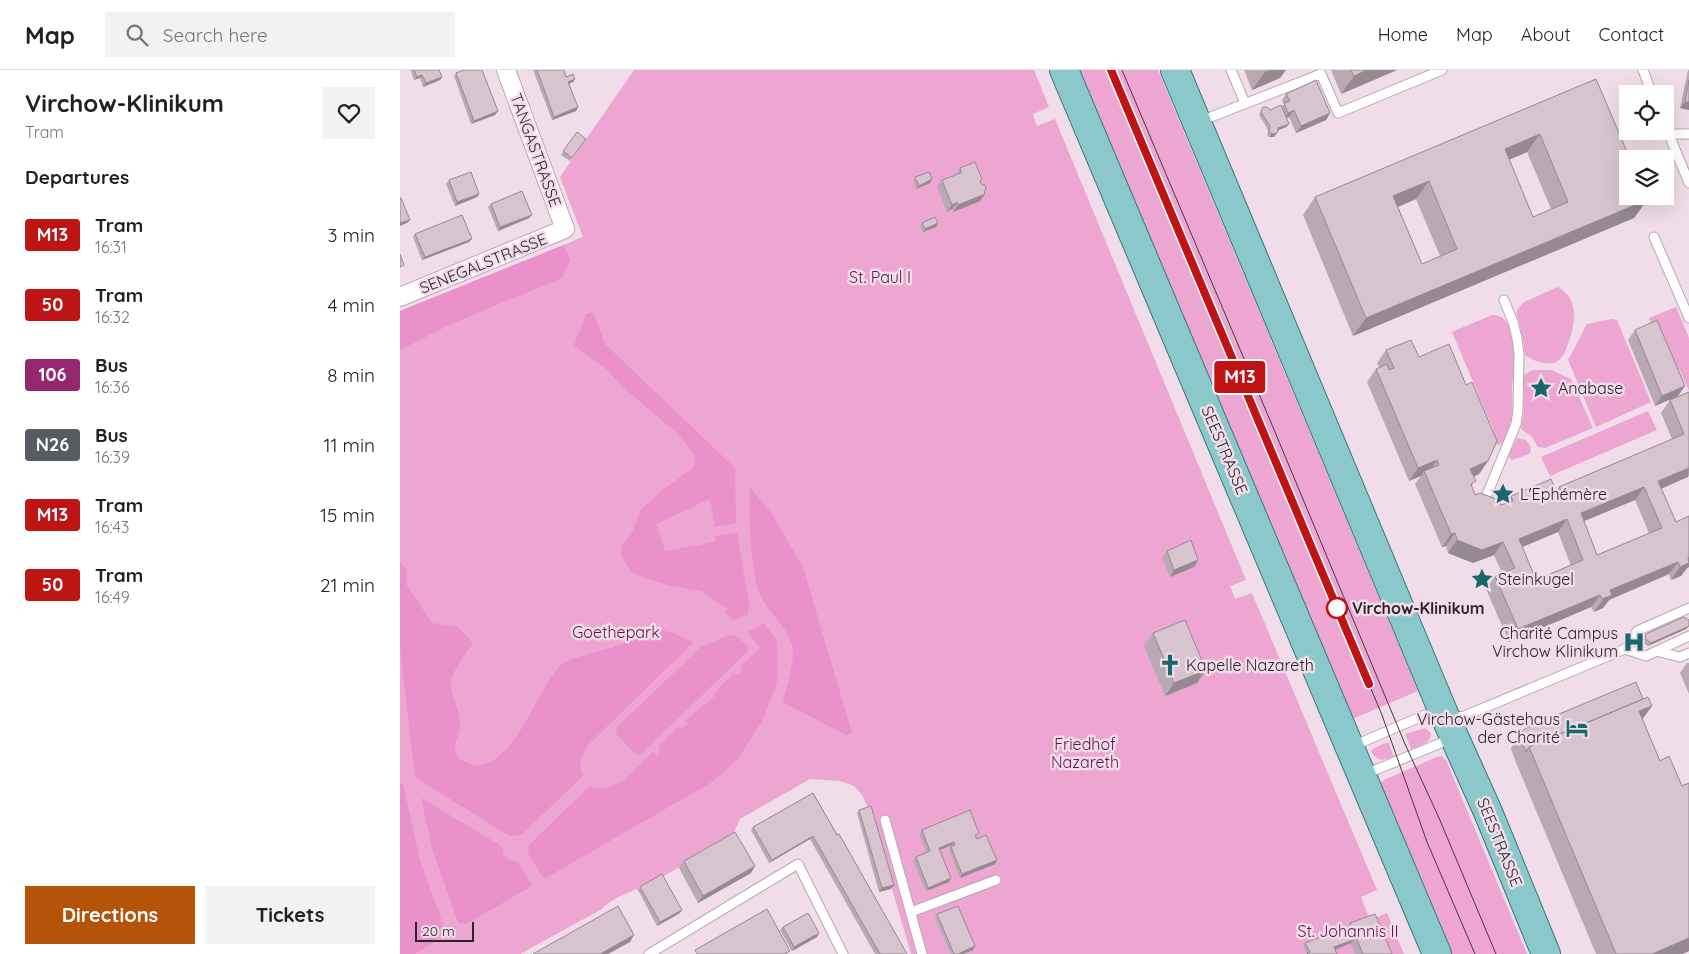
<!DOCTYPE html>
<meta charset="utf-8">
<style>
:root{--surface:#fff;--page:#f2f2f2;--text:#202124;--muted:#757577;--line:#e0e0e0;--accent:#b45309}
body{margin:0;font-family:Quicksand,sans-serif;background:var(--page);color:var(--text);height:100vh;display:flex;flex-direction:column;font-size:19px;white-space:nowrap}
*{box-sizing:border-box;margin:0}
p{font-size:16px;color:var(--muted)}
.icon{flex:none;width:28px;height:28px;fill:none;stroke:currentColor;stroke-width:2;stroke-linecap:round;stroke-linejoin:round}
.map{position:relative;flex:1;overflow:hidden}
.details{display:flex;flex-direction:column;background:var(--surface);width:400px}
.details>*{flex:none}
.badge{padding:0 10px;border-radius:4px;font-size:18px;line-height:32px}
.fabs{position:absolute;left:1219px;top:15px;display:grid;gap:10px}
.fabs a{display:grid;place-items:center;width:55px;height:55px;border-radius:0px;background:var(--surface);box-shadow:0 5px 20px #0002;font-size:25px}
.scale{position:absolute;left:15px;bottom:12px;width:59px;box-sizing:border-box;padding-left:5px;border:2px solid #2b2428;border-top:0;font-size:14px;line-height:18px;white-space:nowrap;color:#2b2428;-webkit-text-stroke:4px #f1dde9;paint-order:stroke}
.map>.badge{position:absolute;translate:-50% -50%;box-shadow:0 0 0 2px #fff}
h2{padding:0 25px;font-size:19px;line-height:45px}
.round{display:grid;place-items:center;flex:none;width:52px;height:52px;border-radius:0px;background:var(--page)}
.headline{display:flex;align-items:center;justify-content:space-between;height:85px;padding:0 25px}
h1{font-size:24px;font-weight:700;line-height:38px}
.primary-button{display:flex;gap:10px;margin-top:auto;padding:10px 25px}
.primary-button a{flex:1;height:58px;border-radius:0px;background:var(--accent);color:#fff;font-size:20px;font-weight:700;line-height:58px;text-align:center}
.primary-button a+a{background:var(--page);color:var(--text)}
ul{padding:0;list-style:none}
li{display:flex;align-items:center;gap:15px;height:70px;padding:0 25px}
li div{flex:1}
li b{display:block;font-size:19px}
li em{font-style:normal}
li .badge{min-width:55px;font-weight:700;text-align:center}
header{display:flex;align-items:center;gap:30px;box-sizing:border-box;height:70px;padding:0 25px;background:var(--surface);border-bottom:1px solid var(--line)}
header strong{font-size:24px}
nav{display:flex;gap:28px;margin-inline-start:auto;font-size:18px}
.search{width:350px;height:45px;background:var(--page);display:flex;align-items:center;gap:12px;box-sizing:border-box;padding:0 18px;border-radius:0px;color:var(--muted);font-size:19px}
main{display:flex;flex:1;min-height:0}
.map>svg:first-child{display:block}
</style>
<header>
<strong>Map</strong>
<div class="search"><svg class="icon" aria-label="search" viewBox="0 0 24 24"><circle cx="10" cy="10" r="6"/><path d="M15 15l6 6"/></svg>Search here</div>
<nav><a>Home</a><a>Map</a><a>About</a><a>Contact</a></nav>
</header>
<main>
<section class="details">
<div class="headline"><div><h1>Virchow-Klinikum</h1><p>Tram</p></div><a class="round"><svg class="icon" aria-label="heart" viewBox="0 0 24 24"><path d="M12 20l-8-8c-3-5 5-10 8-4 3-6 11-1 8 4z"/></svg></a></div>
<h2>Departures</h2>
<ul>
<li><span class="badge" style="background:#be1414;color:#fff">M13</span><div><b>Tram</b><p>16:31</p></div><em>3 min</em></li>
<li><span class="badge" style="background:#be1414;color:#fff">50</span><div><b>Tram</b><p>16:32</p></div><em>4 min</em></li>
<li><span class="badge" style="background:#95276e;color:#fff">106</span><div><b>Bus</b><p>16:36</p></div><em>8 min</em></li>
<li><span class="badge" style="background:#595b62;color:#fff">N26</span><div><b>Bus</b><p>16:39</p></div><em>11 min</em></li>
<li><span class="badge" style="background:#be1414;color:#fff">M13</span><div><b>Tram</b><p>16:43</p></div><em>15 min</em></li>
<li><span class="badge" style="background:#be1414;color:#fff">50</span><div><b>Tram</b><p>16:49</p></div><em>21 min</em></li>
</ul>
<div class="primary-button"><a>Directions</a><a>Tickets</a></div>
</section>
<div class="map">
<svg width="1289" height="884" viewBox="0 0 1289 884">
<rect width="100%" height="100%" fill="#f1dde9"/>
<!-- green -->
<path fill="#eda5d2" d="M234,0H634L649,37L633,44L637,56L655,49L846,510L830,516L835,529L852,523L977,820L961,827L970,850L987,843L1004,884H511L469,740L462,725L454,716L440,711L410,709L340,749L331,769L238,820L236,819C224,825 211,829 202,839L120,884H0V241L183,167L160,107Z
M676,0H758L1018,621L950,650Z
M1158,217C1180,229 1175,255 1168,274C1166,280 1163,287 1158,291C1150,297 1132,291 1125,285L1123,269L1117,245V240L1124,232Z
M1276,237L1289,268V321L1279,299L1272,301L1249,248Z
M1092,245C1111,244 1115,272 1115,287C1115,298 1112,308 1112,318C1112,335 1114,347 1107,363C1105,368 1104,373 1099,375H1097L1091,360L1093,359L1052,262Z
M1212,249L1217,250L1251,332L1196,357L1168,290L1187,254Z
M1132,300H1151L1171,309L1193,358L1145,378L1138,377L1132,367L1121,359L1124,341V305Z
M1248,341L1257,360L1150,406L1141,387Z
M1117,368L1126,370C1130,375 1133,379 1129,384L1112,390L1109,387V384Z
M1025,658L1031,663C1030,674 1020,676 1011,679L1005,664Z
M988,672L994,687L981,690L975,687L971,681L974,678Z
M1041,686L1046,690L1127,884H1047L979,717L981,712L984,710L1034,688Z"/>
<!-- forest -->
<path fill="#ea90ca" d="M164,175L170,190L162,208L51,254L0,280V241Z
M193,242L205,274L335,398L336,453L315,457L310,429L256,454L265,481L315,472V466L337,463L349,534L348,544L332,551L325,542L327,538L322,536L303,522L268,515L241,507L231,501L221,485L222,476L232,463L240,441L260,422L294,397L295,385L277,363L226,320L206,299L174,275L186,244Z
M350,417L372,444L403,497L452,663L446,665L383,632C386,618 393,598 393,584C394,559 363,541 357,517C350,484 349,450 350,417Z
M0,491L7,501L6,514L32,553L58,557L73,573C67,582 50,603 51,614C51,627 60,640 60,653C61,666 48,678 60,690C67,692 75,697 82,695C118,686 135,625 158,598C168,587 194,583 208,579C224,574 242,563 258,561C269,559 283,568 294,572L188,675C182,687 177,693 183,706L121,765L109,766L15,707L0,578Z
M364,553L377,571V612L364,648L337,690L312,712L144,809L128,784L129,775L190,716C201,722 214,715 224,710L253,682L256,685L261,680L258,677L279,656L282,659L288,653L285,651L315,626L313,624L334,603L337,605L342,600L340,597L360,578L348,562Z
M328,565L336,566L348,576V581L240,685L235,684L216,664L217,657L301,577Z
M0,713L3,714L20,790L43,854L35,872L15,884H0Z
M21,728L103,777C102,787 108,792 118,791L132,816L66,854L58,853L32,778Z"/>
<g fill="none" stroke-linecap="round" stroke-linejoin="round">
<!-- service casing -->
<g stroke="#b9a6b1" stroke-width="11">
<path id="service" d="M831,0L845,33
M1243,0L1252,24
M798,52L921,4L938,43L1042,0
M1265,55L1289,113
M1269,64H1289
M1254,167L1289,248
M1084,432L1116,354L1118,340L1119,284L1117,268L1113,252L1104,230
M1225,579L1237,561L1289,538
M1225,579L1246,586L1289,566
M1256,581L1280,587L1289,583
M953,676L1025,645L1044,644L1062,647L1225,579
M963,705L1041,673L1050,664
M485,750L522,884
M511,842L596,810
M249,884L398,794L443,884"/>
</g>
<!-- minor casing -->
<g stroke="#b9a6b1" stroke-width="20">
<path id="minor" d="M0,227L165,159L106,0"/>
</g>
<!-- primary casing -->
<g stroke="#36777c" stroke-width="30">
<path id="primary" d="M664,0L1037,884
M775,0L1044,644L1088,742L1146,884"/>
</g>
<!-- service -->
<use href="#service" stroke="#fff" stroke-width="9"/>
<!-- minor -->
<use href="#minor" stroke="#fff" stroke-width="18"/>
<!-- primary -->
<use href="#primary" stroke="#8ac8cb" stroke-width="28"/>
<!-- tram -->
<path stroke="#423a3f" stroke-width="1" d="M711,0L982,645L1027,772L1075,884
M722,0L875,362L1005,674L1039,748L1096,884"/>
</g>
<!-- wall -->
<path fill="#b9a9b2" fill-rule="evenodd" d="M11,0H39L42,7L40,10L23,17L20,8L14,10L11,1Z
M133,0H164L166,7L175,9L173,12L169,14L178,37L176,41L152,50Z
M844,0H886L880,8L852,20Z
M931,0H997L941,24Z
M1288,0H1289V40L1280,38Z
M56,3L95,45L71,54L54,6Z
M1196,9L1247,130L1234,148L953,266L903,145L915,127ZM1127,82L1151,139L1133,147L1109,90ZM1016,129L1040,186L1022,194L998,137Z
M886,24L930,43L926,50L896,63L889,47L886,48L889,54L886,57L877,61L874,67H869L867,65L868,60L859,45L863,37L870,40L882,37L884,34L882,30Z
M177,62L186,69L170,91L161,85Z
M560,98L580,112L585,124L580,131L553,142L552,139L547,142L537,117L542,110L556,105Z
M515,107L532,109L530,113L516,119L513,110Z
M49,110L79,124L77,127L55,136L46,114Z
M91,134L132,145L129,148L98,161L88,137Z
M522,153H538L536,157L523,162L520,156Z
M15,164L69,172L22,190L13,167Z
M1235,260L1278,326L1255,336L1228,270Z
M986,280L1019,287L1088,391L1079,404L1074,407L1072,417L1075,425L1101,435L1105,434L1111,426L1156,421L1159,417L1272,369L1261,343L1270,330L1289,322V406L1261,419L1276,452L1289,446V497L1287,498L1281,506L1271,510L1269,504L1209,530L1203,538L1194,542L1191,537L1109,572L1086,519L1095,506L1102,503L1094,485L1073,493L1048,483L1046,476L1042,477L1015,414L1021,406L1009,411L967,312L976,299L980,298L977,293ZM1235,430L1249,463L1197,485L1184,451ZM1158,462L1171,496L1136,510L1122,477Z
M767,481L794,497L770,507L762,488Z
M1289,556L1286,559L1248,576L1243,573L1244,567L1246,564Z
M753,563L797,613L765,626L744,576Z
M1287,593H1289V624L1280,603Z
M1243,629L1252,636L1242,649L1260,691L1282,716L1289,713V881L1282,884H1196L1117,695L1111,679L1113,673L1122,661Z
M413,723L507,884H475L410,769L369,793L351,760L353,757Z
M459,740L491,819L479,822L457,743Z
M522,760L576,766V767L577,769L595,794L560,808L549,780L552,776V775L540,780L551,808L549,812L526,821L513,791L516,787L527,783L519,763Z
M284,791L351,803L298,833L279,798Z
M240,817L280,843L257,856L238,820Z
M537,844L573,880L563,884H551L535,848Z
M950,853L992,884H955L951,873L935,880L937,884H907L903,876L905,873L948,857Z
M383,857L417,867L392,881L380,860Z"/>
<!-- shaded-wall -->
<path fill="#968991" d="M870,0H886L880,8L852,20L865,2Z
M967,0H997L941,24L954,6Z
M22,5L20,8L14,10L17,7Z
M42,7L40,10L23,17L26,13Z
M175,9L173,12L166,15L168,12Z
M1285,32H1289V40L1280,38Z
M178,37L176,41L152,50L154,47Z
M894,40L889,47L883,50L888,43Z
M98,41L95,45L71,54L74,51Z
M930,43L926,50L896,63L901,56Z
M889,54L886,57L876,61L878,58Z
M877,63L874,67H869L872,64Z
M1140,64L1127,82L1092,97L1105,79Z
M532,109L530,113L516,119L519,116Z
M1029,111L1016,129L981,144L993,126Z
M586,119L582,126L585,124L580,131L553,142L558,135Z
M79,124L77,127L55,136L57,132Z
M1247,130L1234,148L953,266L966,248Z
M557,132L552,139L547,142L552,135Z
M132,145L129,148L98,161L100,157Z
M10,150L7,153L0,156V153Z
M538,153L536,157L523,162L525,159Z
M72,169L69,172L22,190L25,187Z
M1285,316L1278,326L1255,336L1262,326Z
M1037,390L1028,403L1024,401L1021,406L1009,411L1018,398Z
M1088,391L1079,404L1061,412L1070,399Z
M1289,398L1288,407L1249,424L1258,411Z
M1244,417L1235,430L1172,456L1181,443Z
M1167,449L1158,462L1110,482L1119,469Z
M1055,463L1046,476L1042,477L1051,464Z
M1057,470L1103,472L1094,485L1073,493L1048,483Z
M1289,487V497L1287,498L1281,506L1271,510L1280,497Z
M798,490L794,497L770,507L774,500Z
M1278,492L1269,504L1209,530L1203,538L1194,542L1210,520Z
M1200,525L1191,537L1109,572L1118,559Z
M1289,556L1286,559L1248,576L1251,573Z
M806,600L797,613L765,626L774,613Z
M1252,636L1239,654V641Z
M413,766L410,769L369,793L372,790Z
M554,772L552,775L537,781L539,778Z
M597,790L595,794L560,808L562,804Z
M355,796L351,803L298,833L303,826Z
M551,808L549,812L526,821L528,818Z
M494,815L491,819L479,822L482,818Z
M282,840L280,843L257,856L260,852Z
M419,863L417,867L392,881L394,877Z
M234,865L230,872L208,884H200Z
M1289,868V881L1282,884H1252Z
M953,870L951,873L931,881L934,877Z
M575,876L573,880L563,884H558Z"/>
<!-- building -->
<path fill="#d7c4cf" stroke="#968991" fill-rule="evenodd" d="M14,0H39L42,7L26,13L22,5L17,7Z
M64,0H82L98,41L74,51L56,3Z
M137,0H164L166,7L173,4L175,9L168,12L178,37L154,47Z
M951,0H967L954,6Z
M1196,9L1230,89H1228V126H1245L1247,130L966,248L915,127ZM1140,64L1168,132L1133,147L1105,79ZM1029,111L1057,179L1022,194L993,126Z
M916,10L930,43L901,56L894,40L888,43L884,33L890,31L886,24Z
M1289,10V32H1285Z
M881,35L889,54L878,58L877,63L872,64L869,61L870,56L861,42L863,37H867L870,40Z
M177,62L186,69L172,88L163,81Z
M575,92L582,109L580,111L582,115H585L586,119L584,121L585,124L558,135L557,132L552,135L542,110L561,103L560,98Z
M71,102L79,124L57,132L49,110Z
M529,102L532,109L519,116L515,107Z
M122,121L132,145L100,157L91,134Z
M0,128H1L10,150L0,153Z
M62,145L72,169L25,187L15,164Z
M535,147L538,153L525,159L522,153Z
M0,184L4,195L0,197Z
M1257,250L1285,316L1262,326L1235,260Z
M1011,270L1019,287L1049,274L1066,315L1072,312L1097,371L1088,391L1070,399L1076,411L1071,414L1075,425L1080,423L1099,430L1101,435L1113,431L1111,426L1151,409L1157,423L1162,422L1159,417L1284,364L1270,330L1289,322V398L1258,411L1276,452L1289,446V487L1288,488L1289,493L1280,497L1278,492L1210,520L1212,525L1202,529L1200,525L1118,559L1095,506L1115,498L1103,472L1082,480L1057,470L1055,463L1051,464L1024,401L1039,395L1037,390L1018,398L976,299L987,294L989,300L994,298L986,280ZM1244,417L1262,458L1197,485L1181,443ZM1167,449L1183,490L1136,510L1119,469Z
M791,470L798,490L774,500L767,481Z
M1284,547L1289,550V556L1251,573L1245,569L1246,564Z
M785,550L806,600L774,613L753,563Z
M1236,612L1243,629L1129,677L1126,682L1120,666L1122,661L1128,657Z
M1248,627L1252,636L1239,641L1260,691L1269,686L1282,716L1289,713V868L1252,884H1216L1129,677Z
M413,723L437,765L439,764L507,884H480L413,766L372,790L353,757Z
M471,736L494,815L482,818L459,740Z
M570,740L579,763L575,765L577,769L586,765L597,790L562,804L551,777L555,775L554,772L539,778L551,808L528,818L516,787L530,781L522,760Z
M335,762L355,796L303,826L284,791Z
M262,804L282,840L260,852L240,817Z
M218,836L234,865L200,884H133Z
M558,836L575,876L558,884H554L537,844Z
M367,839L390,881L384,884H297L295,880Z
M408,843L419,863L394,877L383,857Z
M975,844L992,884H963L950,853Z
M948,857L953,870L934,877L937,884H908L907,883L910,882L905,873Z"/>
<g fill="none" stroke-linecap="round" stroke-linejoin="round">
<!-- line casing -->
<g stroke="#fff" stroke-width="11">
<path id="line" d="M711,0L969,614"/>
</g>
<!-- line -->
<use href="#line" stroke="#be1414" stroke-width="8"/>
</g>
<!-- icons -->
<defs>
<g id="sight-bare" transform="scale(1.725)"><path d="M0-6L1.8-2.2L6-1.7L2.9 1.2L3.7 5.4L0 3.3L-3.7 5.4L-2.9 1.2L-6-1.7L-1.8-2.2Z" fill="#19676a" stroke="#f1dde9" stroke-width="2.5" paint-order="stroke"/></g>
<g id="hospital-bare" transform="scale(1.725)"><path d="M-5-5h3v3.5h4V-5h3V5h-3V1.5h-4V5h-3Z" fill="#19676a" stroke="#f1dde9" stroke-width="2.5" paint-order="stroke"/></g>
<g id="church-bare" transform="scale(1.725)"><path d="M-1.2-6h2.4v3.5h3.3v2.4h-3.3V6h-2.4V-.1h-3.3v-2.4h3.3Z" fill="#19676a" stroke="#f1dde9" stroke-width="2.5" paint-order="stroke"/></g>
<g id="hotel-bare" transform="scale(1.725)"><path d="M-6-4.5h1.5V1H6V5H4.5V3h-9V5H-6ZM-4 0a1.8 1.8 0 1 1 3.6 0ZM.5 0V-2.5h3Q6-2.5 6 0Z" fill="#19676a" stroke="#f1dde9" stroke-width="2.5" paint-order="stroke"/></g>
</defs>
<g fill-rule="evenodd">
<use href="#sight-bare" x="1141" y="318"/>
<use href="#sight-bare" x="1103" y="424"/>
<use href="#sight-bare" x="1082" y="509"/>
<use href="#hospital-bare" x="1234" y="572"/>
<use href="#church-bare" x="770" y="595"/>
<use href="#hotel-bare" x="1177" y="658"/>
</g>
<!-- markers -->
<circle fill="#fff" stroke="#be1414" stroke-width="2.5" cx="937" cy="538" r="10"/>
<g text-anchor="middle" stroke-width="5" stroke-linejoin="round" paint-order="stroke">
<!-- street labels -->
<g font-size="16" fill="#2b2428" stroke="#f1dde9">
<text transform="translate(136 80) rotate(70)" y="6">TANGASTRASSE</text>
<text transform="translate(83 193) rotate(-22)" y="6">SENEGALSTRASSE</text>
<text transform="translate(825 380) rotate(67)" y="6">SEESTRASSE</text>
<text transform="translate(1100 772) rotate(68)" y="6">SEESTRASSE</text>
</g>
<!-- park labels -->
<g font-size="16" fill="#62144d" stroke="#f1dde9">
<text x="480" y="213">St. Paul I</text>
<text x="216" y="568">Goethepark</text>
<text x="685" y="680">Friedhof<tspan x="685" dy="18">Nazareth</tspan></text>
<text x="948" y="867">St. Johannis II</text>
</g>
<!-- poi labels -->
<g font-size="16" fill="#2b2428" stroke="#f1dde9" text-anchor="start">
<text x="1158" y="324">Anabase</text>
<text x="1120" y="430">L'Ephémère</text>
<text x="1098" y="515">Steinkugel</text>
<text x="1218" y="569" text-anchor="end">Charité Campus<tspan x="1218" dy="18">Virchow Klinikum</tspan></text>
<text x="786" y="601">Kapelle Nazareth</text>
<text x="1160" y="655" text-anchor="end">Virchow-Gästehaus<tspan x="1160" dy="18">der Charité</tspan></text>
</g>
<!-- stop labels -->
<g font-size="16" font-weight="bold" fill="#2b2428" stroke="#f1dde9" text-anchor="start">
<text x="952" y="544">Virchow-Klinikum</text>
</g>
</g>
</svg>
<div class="fabs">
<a><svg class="icon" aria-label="locate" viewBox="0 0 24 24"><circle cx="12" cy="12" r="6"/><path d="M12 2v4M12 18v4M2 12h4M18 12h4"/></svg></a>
<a><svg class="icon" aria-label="layers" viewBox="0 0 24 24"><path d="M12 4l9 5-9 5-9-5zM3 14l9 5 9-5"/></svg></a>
</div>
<div class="scale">20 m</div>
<b class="badge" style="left:840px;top:307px;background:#be1414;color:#fff">M13</b>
</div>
</main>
